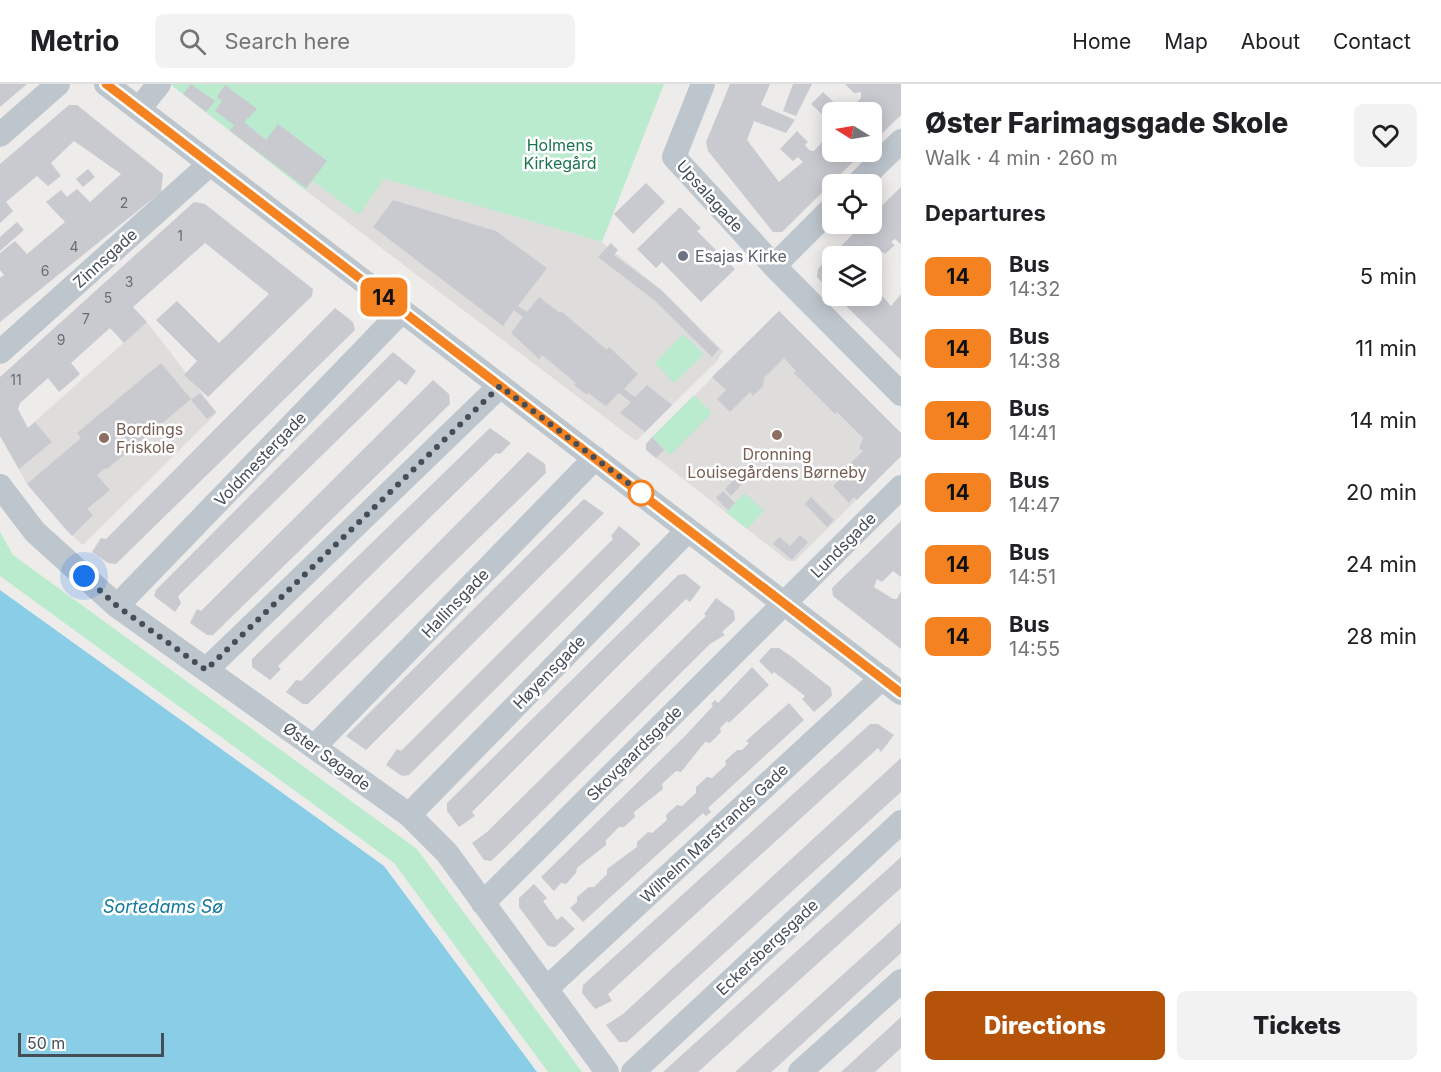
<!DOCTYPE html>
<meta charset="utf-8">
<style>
:root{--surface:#fff;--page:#f2f2f2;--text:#202124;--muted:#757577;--line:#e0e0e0;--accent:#b45309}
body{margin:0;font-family:Inter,sans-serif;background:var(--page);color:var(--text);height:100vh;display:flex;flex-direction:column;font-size:22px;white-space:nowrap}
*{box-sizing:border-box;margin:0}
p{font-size:20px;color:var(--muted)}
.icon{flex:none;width:33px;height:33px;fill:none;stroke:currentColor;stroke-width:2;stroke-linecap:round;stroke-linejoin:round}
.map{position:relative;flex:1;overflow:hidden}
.details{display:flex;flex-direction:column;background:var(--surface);width:540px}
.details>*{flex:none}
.badge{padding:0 12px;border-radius:9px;font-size:21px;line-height:39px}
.needle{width:39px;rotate:281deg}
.buttons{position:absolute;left:822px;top:18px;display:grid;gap:12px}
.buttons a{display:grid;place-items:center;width:60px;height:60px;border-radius:9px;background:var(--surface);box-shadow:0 3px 15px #0003;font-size:30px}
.scale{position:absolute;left:18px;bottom:15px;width:146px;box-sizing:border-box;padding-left:6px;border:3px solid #454e57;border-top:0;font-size:16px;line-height:21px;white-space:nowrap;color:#454e57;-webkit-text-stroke:4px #fff;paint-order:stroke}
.you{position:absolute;width:30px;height:30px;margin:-15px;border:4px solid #fff;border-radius:50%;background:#1a73e8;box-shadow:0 0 0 9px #1a73e833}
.map>.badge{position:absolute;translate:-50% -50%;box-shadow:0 0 0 3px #fff}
h2{padding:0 24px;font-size:22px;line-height:54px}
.round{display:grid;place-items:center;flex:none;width:63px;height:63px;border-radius:9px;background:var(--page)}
.headline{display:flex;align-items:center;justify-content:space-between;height:102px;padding:0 24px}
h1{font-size:28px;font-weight:800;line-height:45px}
.button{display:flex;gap:12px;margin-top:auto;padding:12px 24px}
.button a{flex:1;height:69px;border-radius:9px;background:var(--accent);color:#fff;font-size:24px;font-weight:800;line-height:69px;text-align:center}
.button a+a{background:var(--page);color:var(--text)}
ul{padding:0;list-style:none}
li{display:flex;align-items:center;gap:18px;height:72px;padding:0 24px}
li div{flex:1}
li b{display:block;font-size:22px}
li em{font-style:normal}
li .badge{min-width:66px;font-weight:700;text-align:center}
header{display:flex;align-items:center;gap:36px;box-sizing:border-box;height:84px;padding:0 30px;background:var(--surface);border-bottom:2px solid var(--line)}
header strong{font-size:28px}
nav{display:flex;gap:33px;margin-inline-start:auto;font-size:21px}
.search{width:420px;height:54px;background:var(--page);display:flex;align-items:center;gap:15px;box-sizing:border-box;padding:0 21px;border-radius:9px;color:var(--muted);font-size:22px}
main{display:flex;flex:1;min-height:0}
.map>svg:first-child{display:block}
</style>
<header>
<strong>Metrio</strong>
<div class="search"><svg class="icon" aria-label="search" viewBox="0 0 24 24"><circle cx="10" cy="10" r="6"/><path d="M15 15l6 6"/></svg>Search here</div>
<nav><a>Home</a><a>Map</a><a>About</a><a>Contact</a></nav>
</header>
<main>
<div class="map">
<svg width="901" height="988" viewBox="0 0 901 988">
<rect width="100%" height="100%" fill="#eeebeb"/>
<!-- education -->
<path fill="#dfdcdc" d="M329,78L602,158L664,208L723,267L717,277L636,357L305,106Z
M779,227L901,350V372L795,477H788L646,366V360Z
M147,238L217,329L83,461L64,444L27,400L6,363Z"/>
<!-- green -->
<path fill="#baebcf" d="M170,0H664L602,158L379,93L384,95L359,131L313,97L305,106Z
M683,250L704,270L674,299L655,279Z
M694,311L712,329L670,371L652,353Z
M745,409L764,427L747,445L726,428Z
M0,448L13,471L417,765L582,988H548L394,779L0,492Z"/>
<!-- water -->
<path fill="#89cee6" d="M0,506L384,782L537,988H0Z"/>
<!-- building -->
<path fill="#c8cad0" d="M0,0H27L0,23Z
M191,0L215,17L206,28L183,10Z
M730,0H770L761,21L795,36L786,49L754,37L747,56L779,98L803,78L798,73L793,77L780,65L797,47L808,58L805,61L809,66L814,67L832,47V68H863L782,148H773L708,67L706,58Z
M793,0H812L796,32L783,27Z
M845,0H901V31L872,59V28H848L861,14V8L854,9Z
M225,1L257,25L244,38L266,56L278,40L327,77L306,104L230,47L234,41L215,27L222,17L217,13Z
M823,8L844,28H832V34L830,32L827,35L811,20Z
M69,21H77L163,90L161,108L0,238V194L4,191L0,186V169L15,157L27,170L65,138L46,118L61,106L67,113L77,105L90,118L121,90L74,57L51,79L61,92L48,102L37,92L6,118L13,127L0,139V80Z
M88,85L95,93L83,103L76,95Z
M646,99L665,118L633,150L614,130Z
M901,103V160L895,155L891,158L895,161L885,170L883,168L872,179V172H832V208L817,193L818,185L863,140H872V131Z
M393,116L496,147L547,184L518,222L527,228L539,213L560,229L561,227L607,266L609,263L638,290L624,305L635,313L647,301L672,321L645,348L620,329L631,318L619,309L606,322L588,309L587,311L574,301L576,299L542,271L539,275L511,249L523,233L514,226L503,242L373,143Z
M194,118L205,120L313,205L312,212L208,313L184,291L197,277L156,236L177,217L219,259L269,210L205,159L133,223L147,238L124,259L110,244L71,279L80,290L59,308L48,294L20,319L18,325L28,344L35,338L52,358L19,385L0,352V293Z
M680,123L701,144L697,147L735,185L701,218L662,178L656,184L637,165Z
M17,138L24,146L0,167V153Z
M611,159L618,166L614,171L661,206L719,265L712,273L654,216L598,173Z
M872,200L891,222L901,210V276L836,212H872Z
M335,224L353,238L355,246L116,480L108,479L92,468L101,454L106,455Z
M779,227L901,349V372L857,416L854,413L849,419L833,402L838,397L835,394L863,367L859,364L863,354L837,328L835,330L794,289L796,287L784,274L764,294L763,302L753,312L750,308L730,328L717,315L726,306L712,293Z
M393,268L416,287L406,301L399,296L178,512L181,519L175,528L154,512L156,506Z
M161,279L191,315L107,385L105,384L97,391L110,406L87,425L93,431L72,452L27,400L81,354L77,349Z
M433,296L449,310L450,320L213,551H207L190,539L197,525L201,527Z
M200,309L216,328L207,335L191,316Z
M490,344L511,359L500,370L496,369L278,582L281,585L270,596L252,583V575Z
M652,353L664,366L656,374L646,366V360Z
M789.5 371a5.5 5.5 0 1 1 11 0a5.5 5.5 0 1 1-11 0Z
M528,368L545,380L546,389L308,620H303L286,608L296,596L301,597Z
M741,388L748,394L731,412L725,405Z
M723,407L735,419L728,426L716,414Z
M811,413L834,436L827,443L805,420Z
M584,415L604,429L366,666L346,652Z
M901,437V493L893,487L882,498L877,495L874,503L893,515H897L901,507V565L833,512L832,504Z
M619,442L641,460L409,691L402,692L386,681L397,665L401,667L613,455L611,452Z
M800,451L808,458L792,476L773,460L779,453L790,462Z
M685,490L701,503L690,518L686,515L621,579L472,728L475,732L459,743L447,727V719L666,503L678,491Z
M716,514L734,527L735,536L722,548L725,551L710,560L504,765L491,777L484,776L472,759L487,748L706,532L704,530Z
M771,564H779L792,573L831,604L832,612L814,628L802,615L805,612L774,588L772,590L759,577Z
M752,583L769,601L729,639L727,637L720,644L721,648L710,659L705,658L681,688L676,687L662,700L663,705L634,728L635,733L624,743H619L606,756V761L577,784L576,789L566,800L561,799L554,807L541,793L685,652L713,622L711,620L715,616L718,619Z
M789,619L804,636L708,724L711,728L706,732L703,729L583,838L570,824L577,818V813L589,803H594L607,790V785L637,763V758L648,748L652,749L667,736L666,731L677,721L682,722L696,709V703L707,693L712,694L726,681L725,677L737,666H742L749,659L746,657Z
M870,640H878L894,651L881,668L878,664L608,910L612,917L595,925L582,909L583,901Z
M901,674V708L627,958H619L606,941L623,930Z
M901,773V804L698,988H663Z
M534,800L547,814L543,817L557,836L562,832L575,845L555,863L548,862L519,823V814Z
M901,838V869L777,983L771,988H735Z
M901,933V964L875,988H841Z"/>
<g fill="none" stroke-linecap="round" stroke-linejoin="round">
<!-- minor -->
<path stroke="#bdc5cd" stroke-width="24" d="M106,0L901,609
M703,0L674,73L774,182L901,310
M139,25L159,0
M0,51L58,0
M857,100L901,57
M774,182L832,124
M0,268L210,80
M0,402L35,448L117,522L409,731L447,769L607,988
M117,522L402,227
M206,586L500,302
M314,663L595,374
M409,731L688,446
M483,819L901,403
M546,905L882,594
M633,988L901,738
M800,988L901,897"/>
</g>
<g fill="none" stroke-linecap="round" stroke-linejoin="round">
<!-- line casing -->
<g stroke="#fff" stroke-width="14">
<path id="line" d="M106,0L901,609"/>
</g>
<!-- line -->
<use href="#line" stroke="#f58220" stroke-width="9"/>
<!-- walk -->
<path stroke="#454e57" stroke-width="6" stroke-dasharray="0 10.8" d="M84,492L117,522L206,586L500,302L641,409"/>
</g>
<!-- markers -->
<circle fill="#6b7280" stroke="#fff" stroke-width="2" cx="683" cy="172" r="6"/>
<g fill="#8d6e63" stroke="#fff" stroke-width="2">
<circle cx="777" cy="351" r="6"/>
<circle cx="104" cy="354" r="6"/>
</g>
<circle fill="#fff" stroke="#f58220" stroke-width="3" cx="641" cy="409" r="12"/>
<g text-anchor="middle" stroke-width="5" stroke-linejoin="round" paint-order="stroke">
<!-- number labels -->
<g font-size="14" fill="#666d75">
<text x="124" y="124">2</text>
<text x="180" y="157">1</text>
<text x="74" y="168">4</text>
<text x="45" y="192">6</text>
<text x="129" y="203">3</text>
<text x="108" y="219">5</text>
<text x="86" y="240">7</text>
<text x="61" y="261">9</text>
<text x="16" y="301">11</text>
</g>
<!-- park labels -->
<g font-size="16" fill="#1a744b" stroke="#fff">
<text x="560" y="67">Holmens<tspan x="560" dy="18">Kirkegård</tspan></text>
</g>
<!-- street labels -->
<g font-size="16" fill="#454e57" stroke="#fff">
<text transform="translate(710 112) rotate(48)" y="6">Upsalagade</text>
<text transform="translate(105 174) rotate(-42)" y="6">Zinnsgade</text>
<text transform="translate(260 375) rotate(-46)" y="6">Voldmestergade</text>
<text transform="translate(843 461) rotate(-45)" y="6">Lundsgade</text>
<text transform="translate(455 519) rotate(-46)" y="6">Hallinsgade</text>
<text transform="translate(549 588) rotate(-46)" y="6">Høyensgade</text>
<text transform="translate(634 669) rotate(-45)" y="6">Skovgaardsgade</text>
<text transform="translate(327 672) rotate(36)" y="6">Øster Søgade</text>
<text transform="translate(714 749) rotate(-43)" y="6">Wilhelm Marstrands Gade</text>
<text transform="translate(767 863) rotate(-43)" y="6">Eckersbergsgade</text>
</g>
<!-- worship labels -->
<g font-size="16" fill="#5b616d" stroke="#fff" text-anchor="start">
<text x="695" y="178">Esajas Kirke</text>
</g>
<!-- education labels -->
<g font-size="16" fill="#785e54" stroke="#fff" text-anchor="start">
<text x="116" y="351">Bordings<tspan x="116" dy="18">Friskole</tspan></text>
<text x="777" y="376" text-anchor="middle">Dronning<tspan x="777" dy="18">Louisegårdens Børneby</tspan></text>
</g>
<!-- water labels -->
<g font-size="18" font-style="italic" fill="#12799c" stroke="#fff">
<text x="163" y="829">Sortedams Sø</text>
</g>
</g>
</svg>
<div class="buttons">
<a><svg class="needle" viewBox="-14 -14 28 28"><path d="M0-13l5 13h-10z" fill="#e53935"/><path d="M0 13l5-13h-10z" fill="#757577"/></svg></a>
<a><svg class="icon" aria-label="locate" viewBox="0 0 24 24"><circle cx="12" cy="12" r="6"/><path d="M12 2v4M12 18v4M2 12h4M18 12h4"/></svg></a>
<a><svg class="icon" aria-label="layers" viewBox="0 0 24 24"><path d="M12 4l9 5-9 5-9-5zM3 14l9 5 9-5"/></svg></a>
</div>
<div class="scale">50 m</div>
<div class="you" style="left:84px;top:492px"></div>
<b class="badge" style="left:384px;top:213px;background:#f58220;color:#111">14</b>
</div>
<section class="details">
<div class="headline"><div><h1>Øster Farimagsgade Skole</h1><p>Walk · 4 min · 260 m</p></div><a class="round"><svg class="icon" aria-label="heart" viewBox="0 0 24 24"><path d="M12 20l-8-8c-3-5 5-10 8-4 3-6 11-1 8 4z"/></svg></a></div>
<h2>Departures</h2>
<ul>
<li><span class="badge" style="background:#f58220;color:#111">14</span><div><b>Bus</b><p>14:32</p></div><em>5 min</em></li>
<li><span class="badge" style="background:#f58220;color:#111">14</span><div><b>Bus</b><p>14:38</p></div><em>11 min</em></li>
<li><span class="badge" style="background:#f58220;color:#111">14</span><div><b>Bus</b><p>14:41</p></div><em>14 min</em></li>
<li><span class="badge" style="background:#f58220;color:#111">14</span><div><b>Bus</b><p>14:47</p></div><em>20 min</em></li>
<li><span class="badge" style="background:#f58220;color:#111">14</span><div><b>Bus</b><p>14:51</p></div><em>24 min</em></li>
<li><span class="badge" style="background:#f58220;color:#111">14</span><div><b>Bus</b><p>14:55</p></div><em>28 min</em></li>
</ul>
<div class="button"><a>Directions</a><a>Tickets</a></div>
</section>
</main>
